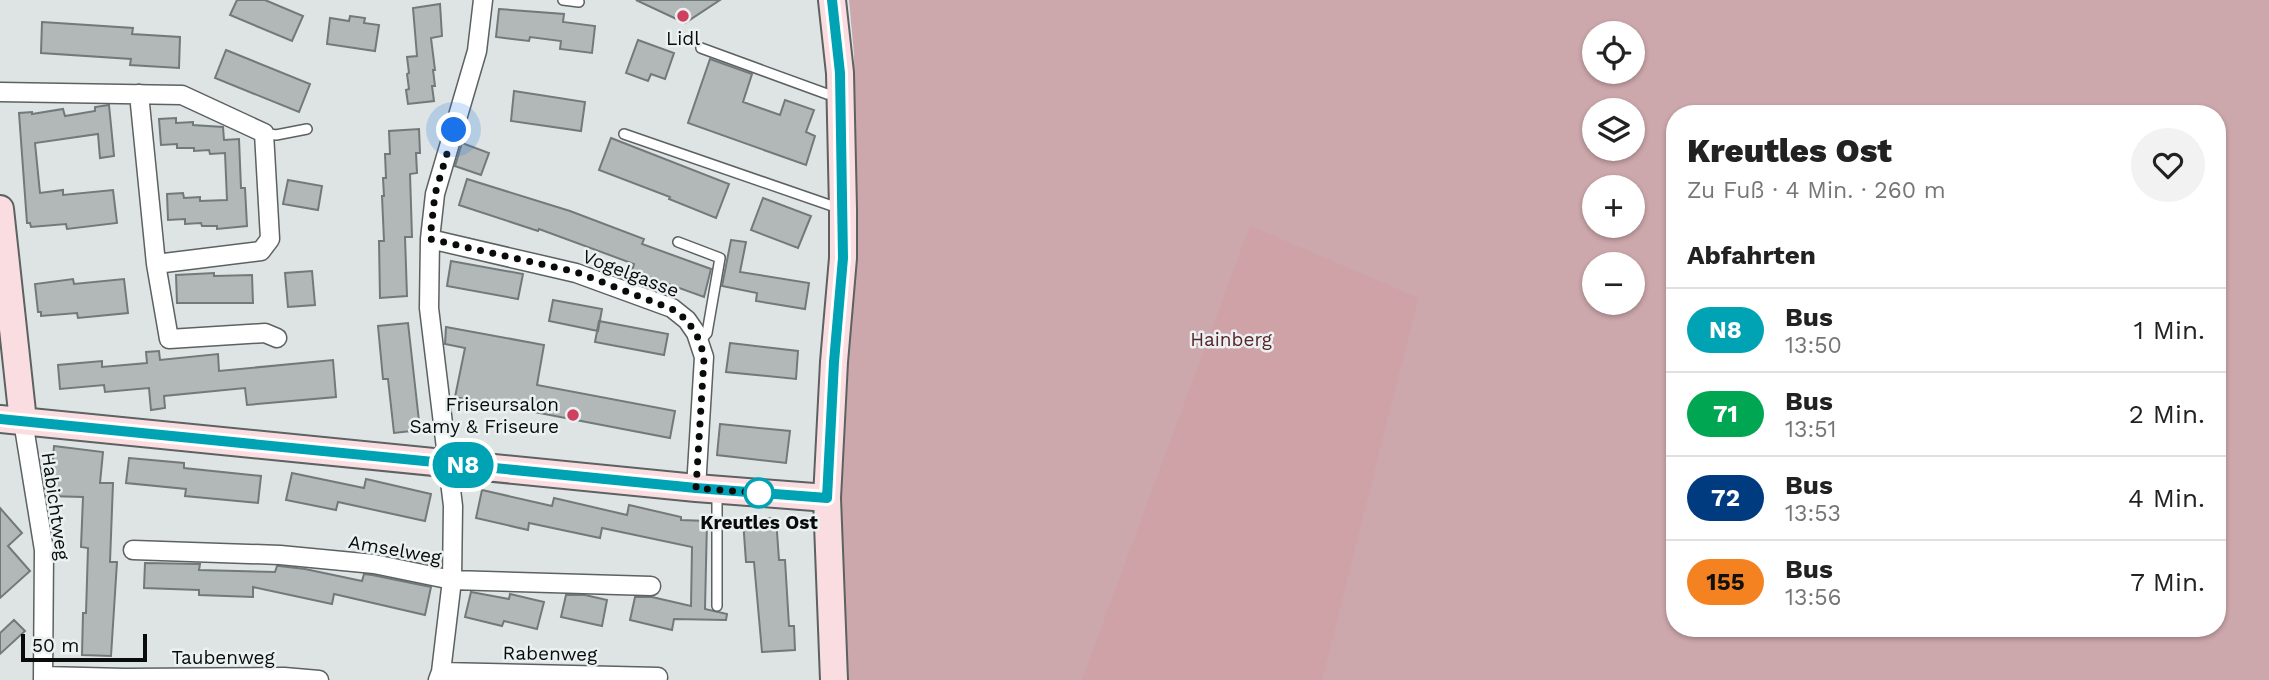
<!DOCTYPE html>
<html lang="de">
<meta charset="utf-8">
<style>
:root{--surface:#fff;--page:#f2f2f2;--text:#222;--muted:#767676;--line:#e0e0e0}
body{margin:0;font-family:"Work Sans",sans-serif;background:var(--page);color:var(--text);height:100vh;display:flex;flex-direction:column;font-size:26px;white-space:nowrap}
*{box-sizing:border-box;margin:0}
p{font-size:23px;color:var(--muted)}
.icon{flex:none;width:38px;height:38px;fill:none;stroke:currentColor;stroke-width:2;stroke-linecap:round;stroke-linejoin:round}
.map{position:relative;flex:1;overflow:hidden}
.panel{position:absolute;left:1666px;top:105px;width:560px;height:532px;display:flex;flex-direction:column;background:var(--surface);border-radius:28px;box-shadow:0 2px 5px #0004}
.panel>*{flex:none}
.badge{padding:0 14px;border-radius:23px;font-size:24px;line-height:46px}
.controls{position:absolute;left:1582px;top:21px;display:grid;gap:14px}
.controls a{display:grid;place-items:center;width:63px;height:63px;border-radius:50%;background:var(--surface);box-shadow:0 2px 5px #0004;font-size:35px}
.scale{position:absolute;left:21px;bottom:18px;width:126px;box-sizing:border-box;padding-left:7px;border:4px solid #0a0c0c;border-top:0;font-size:19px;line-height:24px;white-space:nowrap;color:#0a0c0c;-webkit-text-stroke:5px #eaf1f0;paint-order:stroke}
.you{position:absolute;width:35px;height:35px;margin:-18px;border:5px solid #fff;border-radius:50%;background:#1a73e8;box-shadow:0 0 0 10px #1a73e833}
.map>.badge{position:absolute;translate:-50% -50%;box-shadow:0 0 0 4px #fff}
h2{padding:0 21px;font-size:26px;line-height:63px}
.round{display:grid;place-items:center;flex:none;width:74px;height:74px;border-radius:37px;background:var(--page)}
.head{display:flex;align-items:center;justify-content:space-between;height:119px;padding:0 21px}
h1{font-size:33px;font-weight:800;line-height:52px}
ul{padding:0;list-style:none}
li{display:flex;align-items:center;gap:21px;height:84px;padding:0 21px;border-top:2px solid var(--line)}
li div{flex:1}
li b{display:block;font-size:26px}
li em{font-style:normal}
li .badge{min-width:77px;font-weight:700;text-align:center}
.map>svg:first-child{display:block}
</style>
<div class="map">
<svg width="2269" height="680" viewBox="0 0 2269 680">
<rect width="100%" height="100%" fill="#dde4e3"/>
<!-- green -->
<path fill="#cca7ab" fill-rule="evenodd" d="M849,0H2269V680H843L832,533L855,209L854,54ZM1594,33H1633V72H1594ZM1594,110H1633V149H1594ZM1675,114H2217V628H1675ZM1594,187H1633V226H1594ZM1594,264H1633V303H1594Z"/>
<!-- forest -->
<path fill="#cea2a7" d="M1250,226L1418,298L1322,680H1082Z"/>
<!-- building -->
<path fill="#b2b8b8" stroke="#737978" stroke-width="2" d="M237,0H265L303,16L292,41L230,15Z
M636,0H720L685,23Z
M440,4L442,36L431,38L435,70H433L435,86H432L434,101L408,104L406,90L409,89L407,74L409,73L407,57L417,56L413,8Z
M499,9L564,14L563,22L595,26L592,53L560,49L561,41L530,37L529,41L496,37Z
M350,16L365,18L364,23L379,25L375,51L327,44L330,18L349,21Z
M42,22L133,28L132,34L180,37L179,68L130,65L131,59L41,53Z
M638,40L674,53L665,79L651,74L648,81L626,73Z
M226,50L310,84L299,112L215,78Z
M710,59L752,74L743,102L780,115L785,100L814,110L806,132L815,136L806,165L688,123Z
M514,91L585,102L581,131L511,121Z
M109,105L114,156L100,158L98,134L35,143L40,193L63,190V195L113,190L117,223L67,229L66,224L31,227L30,223H27L19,113L32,112V114L63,109L65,116L95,111V107Z
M176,118V123L193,122V125L223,127L224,140L239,139L241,188H245L247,226L217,229V226H202L201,223L185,224V219L168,220L167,194L183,193L184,198L200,197V201L227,200L225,153L210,154L209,150L194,151V148H177V144L161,145L159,119Z
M419,129L420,153H416L417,173L410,174L412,237H405L407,296L380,298L379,241H384L382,196H384L383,178H386L385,154H390L389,131Z
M611,138L729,184L716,218L669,199L670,197L599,170Z
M462,143L489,153L481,175L455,166Z
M467,179L570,211L644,239L642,244L711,269L704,297L632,271L634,264L539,229L538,231L459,205Z
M288,180L322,186L318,210L283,204Z
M763,198L811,216L798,248L751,230Z
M731,240L746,242L740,272L809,283L805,309L756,301L757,293L722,286Z
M451,261L523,274L518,299L447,286Z
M312,271L315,305L288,307L285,273Z
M214,273V276L252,275L253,303H177L176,275Z
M73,279L74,284L124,279L128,313L78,318L77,313L41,316V312H38L35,284Z
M553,300L602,309L598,331L549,321Z
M599,321L668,334L664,355L595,342Z
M408,323L420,430L394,433L388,379H383L378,326Z
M446,327L544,345L537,385L675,411L670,438L455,397L465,348L445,344Z
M730,343L798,351L796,379L726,372Z
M159,351L160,360L218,354L219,371L333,360L336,397L247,405L245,388L164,396L165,408L151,410L149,388L105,392L104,385L60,389L58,365L102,361V367L147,363L146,352Z
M720,424L790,431L786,463L717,455Z
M54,446L103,452L100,483H113L110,562H117L111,656L82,655L83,613H86L88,548L81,547L83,497L47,496L44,482H51Z
M129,458L184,463V468L261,476L258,503L185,496L186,489L126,483Z
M292,473L364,488L366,479L431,494L425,521L338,502L336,510L286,500Z
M482,490L552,506L554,498L627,515L629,505L681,517V520L707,521L705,609L727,614L726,620L674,619L672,630L630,620L635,597H652L691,606L692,547L602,528L600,538L529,523L528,530L476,518Z
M0,508L22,533L8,546L30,571L0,598Z
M776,518L779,560H785L789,626H794L795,650L762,652L754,562H746L743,520Z
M145,563L200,564L199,570L275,572L277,566H279L305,569L362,581L364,574L372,575L431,587L425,615L334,594L332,604L253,587V597L199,595V590L144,588Z
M471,592L509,599L510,594L544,602L537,629L504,621L502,626L465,617Z
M566,595H585L607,600L602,626L561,617Z
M14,620L25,631L0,654V633Z"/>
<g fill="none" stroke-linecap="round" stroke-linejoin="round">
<!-- lane casing -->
<g stroke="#5c6161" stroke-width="12">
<path id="lane" d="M563,0L579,2
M701,48L827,94L838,95
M264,133L276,135L307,129
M624,134L841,209
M678,242L720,258L707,333L700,341
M717,492V606"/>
</g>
<!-- street casing -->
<g stroke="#5c6161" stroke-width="21">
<path id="street" d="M0,92L182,95L264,133L270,239L261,251L156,264L169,339L265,333L277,338
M139,94L156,264
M430,239L576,273L672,308L687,320L696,333L704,357L696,488
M23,421L44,550L43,680
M133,550L280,555L374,564L452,580L651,586
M441,672L658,677
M43,676L125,678L284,677L319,680
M438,680L441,672L452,580L453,506L429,308L430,239L435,194L477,51L483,0"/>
</g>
<!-- secondary casing -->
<g stroke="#5c6161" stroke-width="30">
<path id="secondary" d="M832,0L840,73L843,209V258L834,362L827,498L834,680
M0,209L23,421
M0,419L696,488L827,498"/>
</g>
<!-- lane -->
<use href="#lane" stroke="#fff" stroke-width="9"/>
<!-- street -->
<use href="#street" stroke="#fff" stroke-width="18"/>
<!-- secondary -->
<use href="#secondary" stroke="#fadde1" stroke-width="26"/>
</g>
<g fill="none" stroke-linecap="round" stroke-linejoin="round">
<!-- line casing -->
<g stroke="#fff" stroke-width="16">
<path id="line" d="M0,419L696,488L827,498L834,362L843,258L840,73L832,0"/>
</g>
<!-- line -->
<use href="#line" stroke="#00a3b4" stroke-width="10"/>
<!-- walk -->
<path stroke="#0a0c0c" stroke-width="7" stroke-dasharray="0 12.6" d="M454,130L435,194L430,239L576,272L672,309L687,320L700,341L704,358L696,488L772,494L759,493"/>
</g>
<!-- markers -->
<g fill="#cf3f5f" stroke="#eaf1f0" stroke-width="2.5">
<circle cx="683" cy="16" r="7"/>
<circle cx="573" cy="415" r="7"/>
</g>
<circle fill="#fff" stroke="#00a3b4" stroke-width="3.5" cx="759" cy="493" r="14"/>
<g text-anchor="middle" stroke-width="5" stroke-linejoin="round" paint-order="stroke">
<!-- poi labels -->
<g font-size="19" fill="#0a0c0c" stroke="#eaf1f0">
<text x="683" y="45">Lidl</text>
<text x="559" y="411" text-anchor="end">Friseursalon<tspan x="559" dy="22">Samy &amp; Friseure</tspan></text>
</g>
<!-- street labels -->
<g font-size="19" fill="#0a0c0c" stroke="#eaf1f0">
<text transform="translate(631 273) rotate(21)" y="7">Vogelgasse</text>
<text transform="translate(56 506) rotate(82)" y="7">Habichtweg</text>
<text transform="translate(395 549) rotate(10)" y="7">Amselweg</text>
<text transform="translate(550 653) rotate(1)" y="7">Rabenweg</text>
<text x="223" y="664">Taubenweg</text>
</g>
<!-- park labels -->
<g font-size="19" fill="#59232c" stroke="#eaf1f0">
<text x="1231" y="346">Hainberg</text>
</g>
<!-- stop labels -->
<g font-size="19" font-weight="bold" fill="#0a0c0c" stroke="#eaf1f0">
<text x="759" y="529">Kreutles Ost</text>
</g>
</g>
</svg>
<div class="controls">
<a><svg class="icon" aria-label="locate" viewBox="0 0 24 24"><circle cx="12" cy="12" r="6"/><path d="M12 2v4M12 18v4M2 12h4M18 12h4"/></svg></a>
<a><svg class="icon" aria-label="layers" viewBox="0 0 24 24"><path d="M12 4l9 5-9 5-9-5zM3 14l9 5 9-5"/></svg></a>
<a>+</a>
<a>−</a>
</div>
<div class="scale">50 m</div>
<div class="you" style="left:454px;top:130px"></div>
<b class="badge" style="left:463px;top:465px;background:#00a3b4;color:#fff">N8</b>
<section class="panel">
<div class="head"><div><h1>Kreutles Ost</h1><p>Zu Fuß · 4 Min. · 260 m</p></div><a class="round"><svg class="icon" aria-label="heart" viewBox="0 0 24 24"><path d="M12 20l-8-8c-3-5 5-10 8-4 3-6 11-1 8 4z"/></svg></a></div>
<h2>Abfahrten</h2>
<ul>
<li><span class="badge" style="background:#00a3b4;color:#fff">N8</span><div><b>Bus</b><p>13:50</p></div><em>1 Min.</em></li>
<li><span class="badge" style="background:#00a651;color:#fff">71</span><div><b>Bus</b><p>13:51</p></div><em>2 Min.</em></li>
<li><span class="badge" style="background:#003b80;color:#fff">72</span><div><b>Bus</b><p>13:53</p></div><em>4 Min.</em></li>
<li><span class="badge" style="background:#f58220;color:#111">155</span><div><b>Bus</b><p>13:56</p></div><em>7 Min.</em></li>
</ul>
</section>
</div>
